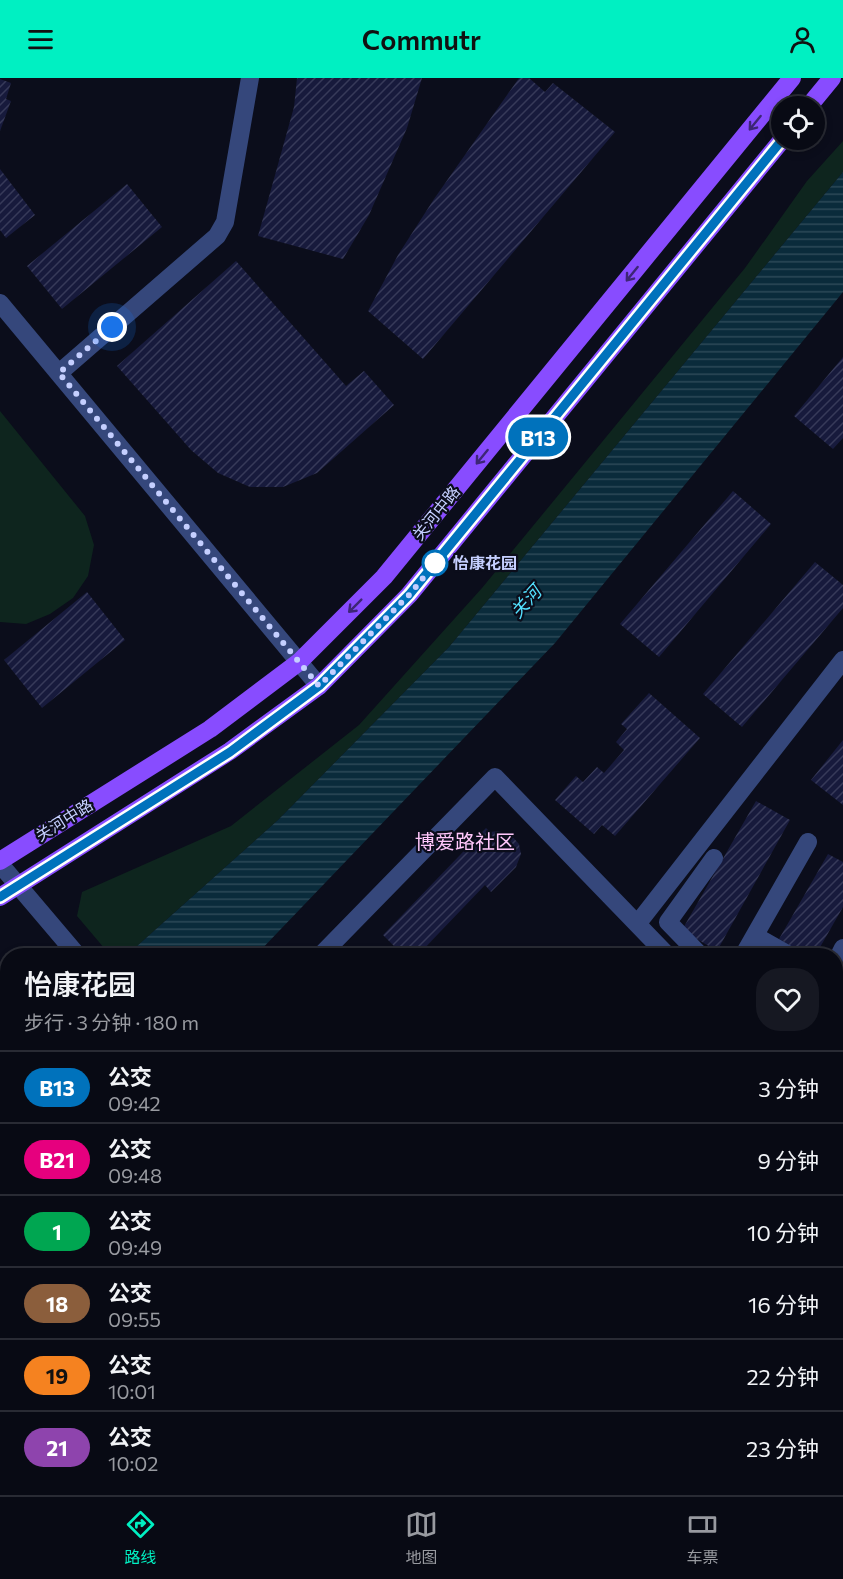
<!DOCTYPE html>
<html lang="zh">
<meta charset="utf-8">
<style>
:root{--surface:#080a14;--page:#161822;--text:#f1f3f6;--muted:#989aa0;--line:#292b34;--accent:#00f0c2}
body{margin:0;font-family:Commissioner,"Noto Sans SC",sans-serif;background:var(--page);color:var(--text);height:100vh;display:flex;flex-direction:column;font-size:22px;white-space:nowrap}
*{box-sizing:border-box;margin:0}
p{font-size:20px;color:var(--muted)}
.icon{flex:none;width:33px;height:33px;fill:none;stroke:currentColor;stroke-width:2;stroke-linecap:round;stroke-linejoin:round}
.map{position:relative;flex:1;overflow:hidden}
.side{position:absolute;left:0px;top:870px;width:843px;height:548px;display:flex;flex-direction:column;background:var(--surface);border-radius:24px 24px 0 0;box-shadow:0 3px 9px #0003,0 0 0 2px var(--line)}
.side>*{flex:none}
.badge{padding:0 12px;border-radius:20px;font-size:21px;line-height:39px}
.controls{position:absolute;left:771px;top:18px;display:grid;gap:12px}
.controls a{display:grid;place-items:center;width:54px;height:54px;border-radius:50%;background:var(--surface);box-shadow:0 3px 9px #0003,0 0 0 2px var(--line);font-size:30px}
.you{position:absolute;width:30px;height:30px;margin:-15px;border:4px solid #fff;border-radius:50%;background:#1a73e8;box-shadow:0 0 0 9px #1a73e833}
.map>.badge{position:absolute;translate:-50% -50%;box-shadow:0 0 0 3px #fff}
.round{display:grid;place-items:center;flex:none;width:63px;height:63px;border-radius:24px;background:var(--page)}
.summary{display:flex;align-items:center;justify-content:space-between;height:102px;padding:0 24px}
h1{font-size:28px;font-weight:600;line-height:45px}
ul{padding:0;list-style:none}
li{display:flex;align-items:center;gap:18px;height:72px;padding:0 24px;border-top:2px solid var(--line)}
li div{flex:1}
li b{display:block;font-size:22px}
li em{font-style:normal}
li .badge{min-width:66px;font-weight:700;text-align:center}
header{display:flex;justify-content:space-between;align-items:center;height:78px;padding:0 24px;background:var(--accent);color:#111;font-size:27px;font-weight:600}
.tabs{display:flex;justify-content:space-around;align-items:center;height:84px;border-top:2px solid var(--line);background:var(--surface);font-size:16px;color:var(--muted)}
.tabs a{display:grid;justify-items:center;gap:3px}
.tabs .selected{color:var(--accent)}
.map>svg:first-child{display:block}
</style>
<header><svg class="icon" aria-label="menu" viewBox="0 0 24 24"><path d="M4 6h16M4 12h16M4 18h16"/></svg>Commutr<svg class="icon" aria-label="person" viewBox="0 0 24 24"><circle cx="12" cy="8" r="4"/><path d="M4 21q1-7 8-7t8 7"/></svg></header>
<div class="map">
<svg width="843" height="1417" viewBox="0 0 843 1417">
<defs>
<pattern id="water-rules" width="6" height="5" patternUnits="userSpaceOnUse" patternTransform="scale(1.5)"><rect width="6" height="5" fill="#0a2b3b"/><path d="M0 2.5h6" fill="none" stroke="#2c4958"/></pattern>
<pattern id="building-hatch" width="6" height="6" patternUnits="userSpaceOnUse" patternTransform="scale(1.5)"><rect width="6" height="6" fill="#171a3c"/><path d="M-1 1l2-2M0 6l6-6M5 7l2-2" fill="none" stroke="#373a59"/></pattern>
</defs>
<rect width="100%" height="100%" fill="#0b0d1b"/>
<!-- green -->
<path fill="#0e251e" d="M843,63V94L449,569L278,742L127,877H110L77,838L82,814L231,748L359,647L482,510L745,190L807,103Z
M0,333L85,438L94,467L88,498L73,520L50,536L26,546L0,544Z"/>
<!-- water -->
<path fill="url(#water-rules)" d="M843,94V214L555,565L256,877H127L278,742L449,569Z
M7,992V1125L0,1133V999Z
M0,1411L143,1417H0Z"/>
<!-- building -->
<path fill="url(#building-hatch)" d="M297,0H422L407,50L369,137L343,181L258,158L294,29Z
M519,0H529L545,14L553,5L615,54L423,281L368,233L398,177L434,121Z
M0,1L11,5L6,21L11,23L0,53Z
M0,91L35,137L6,160L0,152Z
M127,106L162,149L62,231L27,188Z
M236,183L346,308L364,293L394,327L317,395L283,409H250L218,395L191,372L117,288Z
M843,279V360L833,371L794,338Z
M733,413L771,446L659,579L620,546Z
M815,484L843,507V530L742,649L703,616Z
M87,514L125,562L42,630L4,582Z
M649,615L700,660L615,758L602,747L594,756L555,722L576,698L583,704L597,689L604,695L624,672L616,664L627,651L621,646Z
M843,662V727L811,702Z
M756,723L790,742L717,873L682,852Z
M486,750L490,754L499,753L510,756L519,766L521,776L516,789L491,814L485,807L417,878H404L383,857Z
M828,776L843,784V829L815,878H808L779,861Z
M0,899L8,910V946L0,951Z
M836,965L843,971V994L836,1004Z
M838,1081L843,1084V1162L836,1176V1085Z
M8,1233V1261L0,1253V1241Z
M2,1312L8,1315V1378L0,1375Z
M836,1391L843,1393V1417H801L803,1410H836Z
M536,1410L534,1417H508L486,1411Z
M605,1410H653L651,1417H603Z
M704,1410H752L750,1417H702Z"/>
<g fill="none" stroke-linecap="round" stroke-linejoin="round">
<!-- minor -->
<path stroke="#35477b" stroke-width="18" d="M0,225L319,608
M59,295L217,158L225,144L250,0
M0,786L78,878
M638,845L843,582
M755,858L791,878
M320,878L495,699L668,878
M701,878L668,844L714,780
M743,878L808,764
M836,884L843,870
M836,939L843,945
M836,1031L843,1037
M0,1195L8,1188
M0,1275L8,1280
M836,1356L843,1357
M0,1395H8
M330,1410L350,1417
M549,1417L551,1410"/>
<!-- major -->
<path stroke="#884cff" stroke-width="18" d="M809,28L832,0
M0,783L210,651L299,584L384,499L792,0
M0,819L230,673L319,608L409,517L782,62"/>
</g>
<!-- one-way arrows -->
<defs><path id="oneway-shaft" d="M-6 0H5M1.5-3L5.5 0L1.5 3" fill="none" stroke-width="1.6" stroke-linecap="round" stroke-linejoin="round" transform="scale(1.5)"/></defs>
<g stroke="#3d2676">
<use href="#oneway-shaft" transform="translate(755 45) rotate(129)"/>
<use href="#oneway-shaft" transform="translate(632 196) rotate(129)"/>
<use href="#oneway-shaft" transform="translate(482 379) rotate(129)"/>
<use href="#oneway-shaft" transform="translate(355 528) rotate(135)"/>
</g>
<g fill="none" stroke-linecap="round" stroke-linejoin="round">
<!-- line casing -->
<g stroke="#fff" stroke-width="14">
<path id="line" d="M0,819L230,674L319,608L409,517L782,62"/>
</g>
<!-- line -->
<use href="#line" stroke="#0072bc" stroke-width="9"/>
<!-- walk -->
<path stroke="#c5cfff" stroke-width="6" stroke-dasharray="0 10.8" d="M112,249L59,295L319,608L409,517L439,481L435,485"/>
</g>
<!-- markers -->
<circle fill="#fff" stroke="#0072bc" stroke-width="3" cx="435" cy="485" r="12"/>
<g text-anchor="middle" stroke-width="4.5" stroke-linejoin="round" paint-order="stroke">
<!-- street labels -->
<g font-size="16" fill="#c5cfff" stroke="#0b0d1b">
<text transform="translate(436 435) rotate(-51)" y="6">关河中路</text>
<text transform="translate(64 742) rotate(-32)" y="6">关河中路</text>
</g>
<!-- stop labels -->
<g font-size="16" font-weight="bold" fill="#c5cfff" stroke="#0b0d1b" text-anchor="start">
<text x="453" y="491">怡康花园</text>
</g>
<!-- water labels -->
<g font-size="18" font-style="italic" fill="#53e1ff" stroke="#0b0d1b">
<text transform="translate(526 524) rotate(-48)" y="6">关河</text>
</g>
<!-- quarter labels -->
<g font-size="20" fill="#ffc7fb" stroke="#0b0d1b">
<text x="465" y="771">博爱路社区</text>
</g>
</g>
</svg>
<div class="controls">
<a><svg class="icon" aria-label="locate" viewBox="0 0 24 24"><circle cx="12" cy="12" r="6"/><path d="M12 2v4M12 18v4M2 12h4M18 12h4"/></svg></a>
</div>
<div class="you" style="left:112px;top:249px"></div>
<b class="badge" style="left:538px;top:359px;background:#0072bc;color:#fff">B13</b>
<section class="side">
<div class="summary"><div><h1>怡康花园</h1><p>步行 · 3 分钟 · 180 m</p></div><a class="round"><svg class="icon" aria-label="heart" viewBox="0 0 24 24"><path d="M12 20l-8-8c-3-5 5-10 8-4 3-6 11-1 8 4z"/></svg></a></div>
<ul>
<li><span class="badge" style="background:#0072bc;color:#fff">B13</span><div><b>公交</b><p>09:42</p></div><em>3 分钟</em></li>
<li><span class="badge" style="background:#e6007e;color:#fff">B21</span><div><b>公交</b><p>09:48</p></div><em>9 分钟</em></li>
<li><span class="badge" style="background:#00a651;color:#fff">1</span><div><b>公交</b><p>09:49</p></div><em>10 分钟</em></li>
<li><span class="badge" style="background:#8b5e3c;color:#fff">18</span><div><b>公交</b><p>09:55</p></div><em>16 分钟</em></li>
<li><span class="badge" style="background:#f58220;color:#111">19</span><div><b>公交</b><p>10:01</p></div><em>22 分钟</em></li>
<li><span class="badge" style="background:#8e44ad;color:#fff">21</span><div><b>公交</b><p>10:02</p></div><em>23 分钟</em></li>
</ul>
</section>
</div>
<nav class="tabs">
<a class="selected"><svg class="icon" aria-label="directions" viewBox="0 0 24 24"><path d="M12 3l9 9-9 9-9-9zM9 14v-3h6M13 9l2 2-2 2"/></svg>路线</a>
<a><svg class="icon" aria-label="map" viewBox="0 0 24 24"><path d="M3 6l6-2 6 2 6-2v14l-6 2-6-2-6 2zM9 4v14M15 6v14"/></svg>地图</a>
<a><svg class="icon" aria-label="tickets" viewBox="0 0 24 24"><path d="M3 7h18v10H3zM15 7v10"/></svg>车票</a>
</nav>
